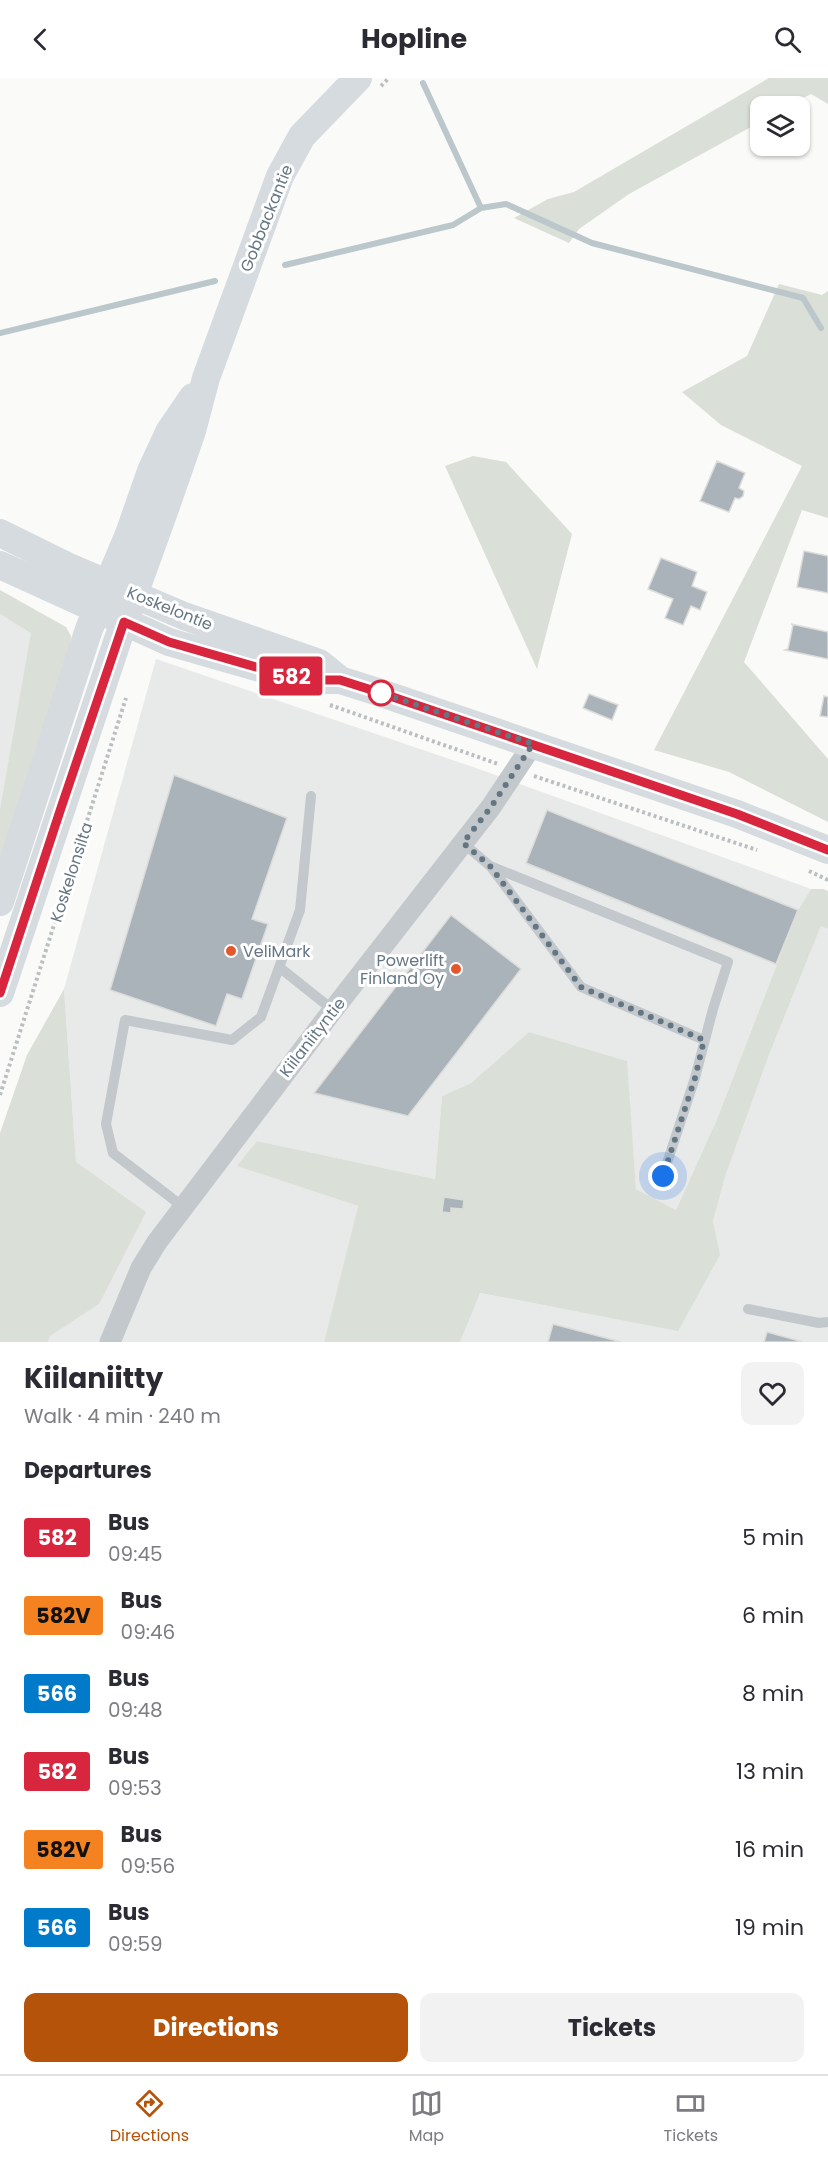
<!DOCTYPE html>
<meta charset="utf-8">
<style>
:root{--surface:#fff;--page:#f2f2f3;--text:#2b2b33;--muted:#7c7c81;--line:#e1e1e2;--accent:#b45309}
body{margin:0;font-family:Poppins,sans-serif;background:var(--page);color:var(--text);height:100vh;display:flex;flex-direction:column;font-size:22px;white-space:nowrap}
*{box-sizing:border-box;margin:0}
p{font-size:20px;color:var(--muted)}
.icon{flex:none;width:33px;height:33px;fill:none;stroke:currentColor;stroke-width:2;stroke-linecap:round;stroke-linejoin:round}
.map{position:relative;height:1264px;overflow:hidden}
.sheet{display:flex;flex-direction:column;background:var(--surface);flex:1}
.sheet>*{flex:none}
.badge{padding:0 12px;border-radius:4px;font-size:21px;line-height:39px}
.fabs{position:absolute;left:750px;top:18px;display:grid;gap:12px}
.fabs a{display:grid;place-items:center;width:60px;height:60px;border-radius:12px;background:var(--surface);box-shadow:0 2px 4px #0004;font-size:30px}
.you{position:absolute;width:30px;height:30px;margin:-15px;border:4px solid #fff;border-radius:50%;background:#1a73e8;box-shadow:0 0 0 9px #1a73e833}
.map>.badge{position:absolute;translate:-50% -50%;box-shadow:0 0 0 3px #fff}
h2{padding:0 24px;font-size:22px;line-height:54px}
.round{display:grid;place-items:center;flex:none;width:63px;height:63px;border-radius:12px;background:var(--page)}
.summary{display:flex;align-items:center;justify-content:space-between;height:102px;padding:0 24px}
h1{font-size:28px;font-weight:700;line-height:45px}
.action{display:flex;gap:12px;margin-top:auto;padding:12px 24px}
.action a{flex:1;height:69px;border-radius:12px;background:var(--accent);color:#fff;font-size:24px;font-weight:700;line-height:69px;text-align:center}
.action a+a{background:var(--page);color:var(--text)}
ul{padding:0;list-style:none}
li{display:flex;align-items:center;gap:18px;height:78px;padding:0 24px}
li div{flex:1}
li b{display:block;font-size:22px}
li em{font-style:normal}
li .badge{min-width:66px;font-weight:700;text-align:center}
header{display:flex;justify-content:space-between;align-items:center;height:78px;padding:0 24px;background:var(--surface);font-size:27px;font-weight:700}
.menu{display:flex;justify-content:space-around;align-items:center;height:84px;border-top:2px solid var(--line);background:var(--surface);font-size:16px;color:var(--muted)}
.menu a{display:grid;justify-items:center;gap:3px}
.menu .current{color:var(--accent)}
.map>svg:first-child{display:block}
</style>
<header><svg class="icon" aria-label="back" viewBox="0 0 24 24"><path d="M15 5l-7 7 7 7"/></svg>Hopline<svg class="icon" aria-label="search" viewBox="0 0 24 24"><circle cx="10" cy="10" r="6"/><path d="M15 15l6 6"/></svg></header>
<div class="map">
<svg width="828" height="1264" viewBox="0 0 828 1264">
<rect width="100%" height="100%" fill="#fafaf8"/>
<!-- built -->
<path fill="#e8e9e9" d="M0,536L32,554L0,731Z
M156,581L473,689L811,811L798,832L717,1041L676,1132L636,1111L626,983L529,954L471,1005L442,1018L435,1101L257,1063L238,1088L358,1128L324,1264H48L49,1258L99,1226L76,1084L64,911Z
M821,848L828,851V1264H460L479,1215L678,1252L719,1177L713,1143L726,1096L769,977Z"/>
<!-- green -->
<path fill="#dadfd7" d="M769,0H828V26L811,16L788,28H760V44L629,116L579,151L569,165L514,140L548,121L574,114Z
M779,206L822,217L828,213V440L802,432L744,584L828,681V744L729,694L654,672L802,388L721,347L682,314L747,278Z
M473,378L506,384L572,456L537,591L445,388Z
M0,512L66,549L71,558L70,571L0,794V731L31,555L0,536Z
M811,811H823L828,813V851L821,848L769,977L726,1096L713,1143L720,1177L678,1253L480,1215L460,1264H324L358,1128L237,1088L257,1063L435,1101L442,1018L471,1005L529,954L627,983L636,1111L676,1132L717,1041L798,832Z
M64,911L76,1084L146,1134L99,1226L50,1258L48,1264H0V1055L27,977Z"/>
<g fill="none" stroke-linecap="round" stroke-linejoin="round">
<!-- stream -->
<path stroke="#bbc7cb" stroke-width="6" d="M423,5L481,130L506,126L592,165L803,220L821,250
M285,187L453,147L481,130
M0,255L215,203"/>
</g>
<!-- building -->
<path fill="#aab3b9" stroke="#dcdcda" stroke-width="1.5" d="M717,383L745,395L739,410L744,413L743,418L739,421L735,420L729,434L700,423Z
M804,473L828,478V515L797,509Z
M661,480L697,494L692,508L707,514L700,532L691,528L683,547L665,540L673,521L648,511Z
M791,546L828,554V581L785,572L788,571L793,547Z
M589,616L618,627L612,642L583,630Z
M824,618L828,619V639L820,638Z
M174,697L287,740L252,841L268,846L242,921L227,916L216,948L110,912Z
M547,732L798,832L776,886L526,785Z
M451,837L521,891L408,1038L314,1015Z
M444,1119L464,1122L463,1131L451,1130V1135L442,1134Z
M553,1246L621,1264H548Z
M767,1254L803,1264H764Z"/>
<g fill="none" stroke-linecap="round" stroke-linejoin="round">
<!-- path -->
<path stroke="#bbbfc2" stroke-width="4" stroke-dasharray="3 3" stroke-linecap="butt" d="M381,8L389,0
M330,627L498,686
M534,698L757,772
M809,793L828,802
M0,1017L126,620"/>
<!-- lane -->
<path stroke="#c3c8cc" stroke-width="10" d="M463,765L490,788L728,884L713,931L695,1000L663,1097
M491,789L581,909L704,962
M279,889L333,932
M182,1128L113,1075L106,1046L125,942L232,962L261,939L300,832L311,718
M748,1231L819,1245L828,1244"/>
<!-- street -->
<path stroke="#c3c8cc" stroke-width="21" d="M110,1264L141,1190L157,1164L333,932L491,729L533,666"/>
<!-- secondary -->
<path stroke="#d6dbdf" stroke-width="28" d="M0,455L67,488L184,538L319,585L340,602
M0,487L169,564L284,597L308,602H340L378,614L737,736L828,772
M0,824L89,551L129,456L151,393L169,354L193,319
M0,915L118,561L166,428L192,353L206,300L280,98L302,58L358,0"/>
</g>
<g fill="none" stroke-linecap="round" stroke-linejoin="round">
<!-- line casing -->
<g stroke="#fff" stroke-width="14">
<path id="line" d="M0,915L61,730L124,544L169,564L284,597L308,602H340L378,614L737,736L828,772"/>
</g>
<!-- line -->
<use href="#line" stroke="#d7263d" stroke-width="9"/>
<!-- walk -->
<path stroke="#657683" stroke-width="6" stroke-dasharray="0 10.8" d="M381,615L378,614L533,666L491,729L463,765L490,788L581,909L704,962L695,1000L663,1098"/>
</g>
<!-- markers -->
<circle fill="#fff" stroke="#d7263d" stroke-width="3" cx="381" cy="615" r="12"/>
<g fill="#e4572e" stroke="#fff" stroke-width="2">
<circle cx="231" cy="873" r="6"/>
<circle cx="456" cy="891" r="6"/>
</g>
<g text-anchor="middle" stroke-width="6" stroke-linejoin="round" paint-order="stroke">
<!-- street labels -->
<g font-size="16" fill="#657683" stroke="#fff">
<text transform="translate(266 140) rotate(-68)" y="6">Gobbackantie</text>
<text transform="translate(170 530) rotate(22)" y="6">Koskelontie</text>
<text transform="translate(71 794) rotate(-72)" y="6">Koskelonsilta</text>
<text transform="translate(312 959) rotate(-52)" y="6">Kiilaniityntie</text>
</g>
<!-- poi labels -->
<g font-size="16" fill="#657683" stroke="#fff" text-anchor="start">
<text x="243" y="879">VeliMark</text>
<text x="444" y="888" text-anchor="end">Powerlift<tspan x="444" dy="18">Finland Oy</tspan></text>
</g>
</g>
</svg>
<div class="fabs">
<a><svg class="icon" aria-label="layers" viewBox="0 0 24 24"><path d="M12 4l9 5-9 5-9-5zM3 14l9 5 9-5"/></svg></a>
</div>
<div class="you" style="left:663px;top:1098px"></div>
<b class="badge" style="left:291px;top:598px;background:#d7263d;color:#fff">582</b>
</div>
<section class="sheet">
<div class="summary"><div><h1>Kiilaniitty</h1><p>Walk · 4 min · 240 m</p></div><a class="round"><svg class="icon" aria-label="heart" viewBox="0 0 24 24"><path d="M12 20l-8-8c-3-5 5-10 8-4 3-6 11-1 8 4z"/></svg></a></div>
<h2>Departures</h2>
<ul>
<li><span class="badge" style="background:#d7263d;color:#fff">582</span><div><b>Bus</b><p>09:45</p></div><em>5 min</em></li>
<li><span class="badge" style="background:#f58220;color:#111">582V</span><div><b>Bus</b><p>09:46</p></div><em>6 min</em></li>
<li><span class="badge" style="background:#007ac9;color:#fff">566</span><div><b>Bus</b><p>09:48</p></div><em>8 min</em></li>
<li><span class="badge" style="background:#d7263d;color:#fff">582</span><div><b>Bus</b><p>09:53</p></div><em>13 min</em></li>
<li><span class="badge" style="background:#f58220;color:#111">582V</span><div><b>Bus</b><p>09:56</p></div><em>16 min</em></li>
<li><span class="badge" style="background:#007ac9;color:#fff">566</span><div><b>Bus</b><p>09:59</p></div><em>19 min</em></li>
</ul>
<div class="action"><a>Directions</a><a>Tickets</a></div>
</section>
<nav class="menu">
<a class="current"><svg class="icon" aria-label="directions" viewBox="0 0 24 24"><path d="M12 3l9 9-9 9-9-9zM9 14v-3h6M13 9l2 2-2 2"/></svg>Directions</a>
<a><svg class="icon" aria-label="map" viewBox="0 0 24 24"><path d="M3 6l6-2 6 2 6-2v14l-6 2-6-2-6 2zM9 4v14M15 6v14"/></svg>Map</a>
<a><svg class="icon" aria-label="tickets" viewBox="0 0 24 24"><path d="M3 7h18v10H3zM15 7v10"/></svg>Tickets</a>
</nav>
